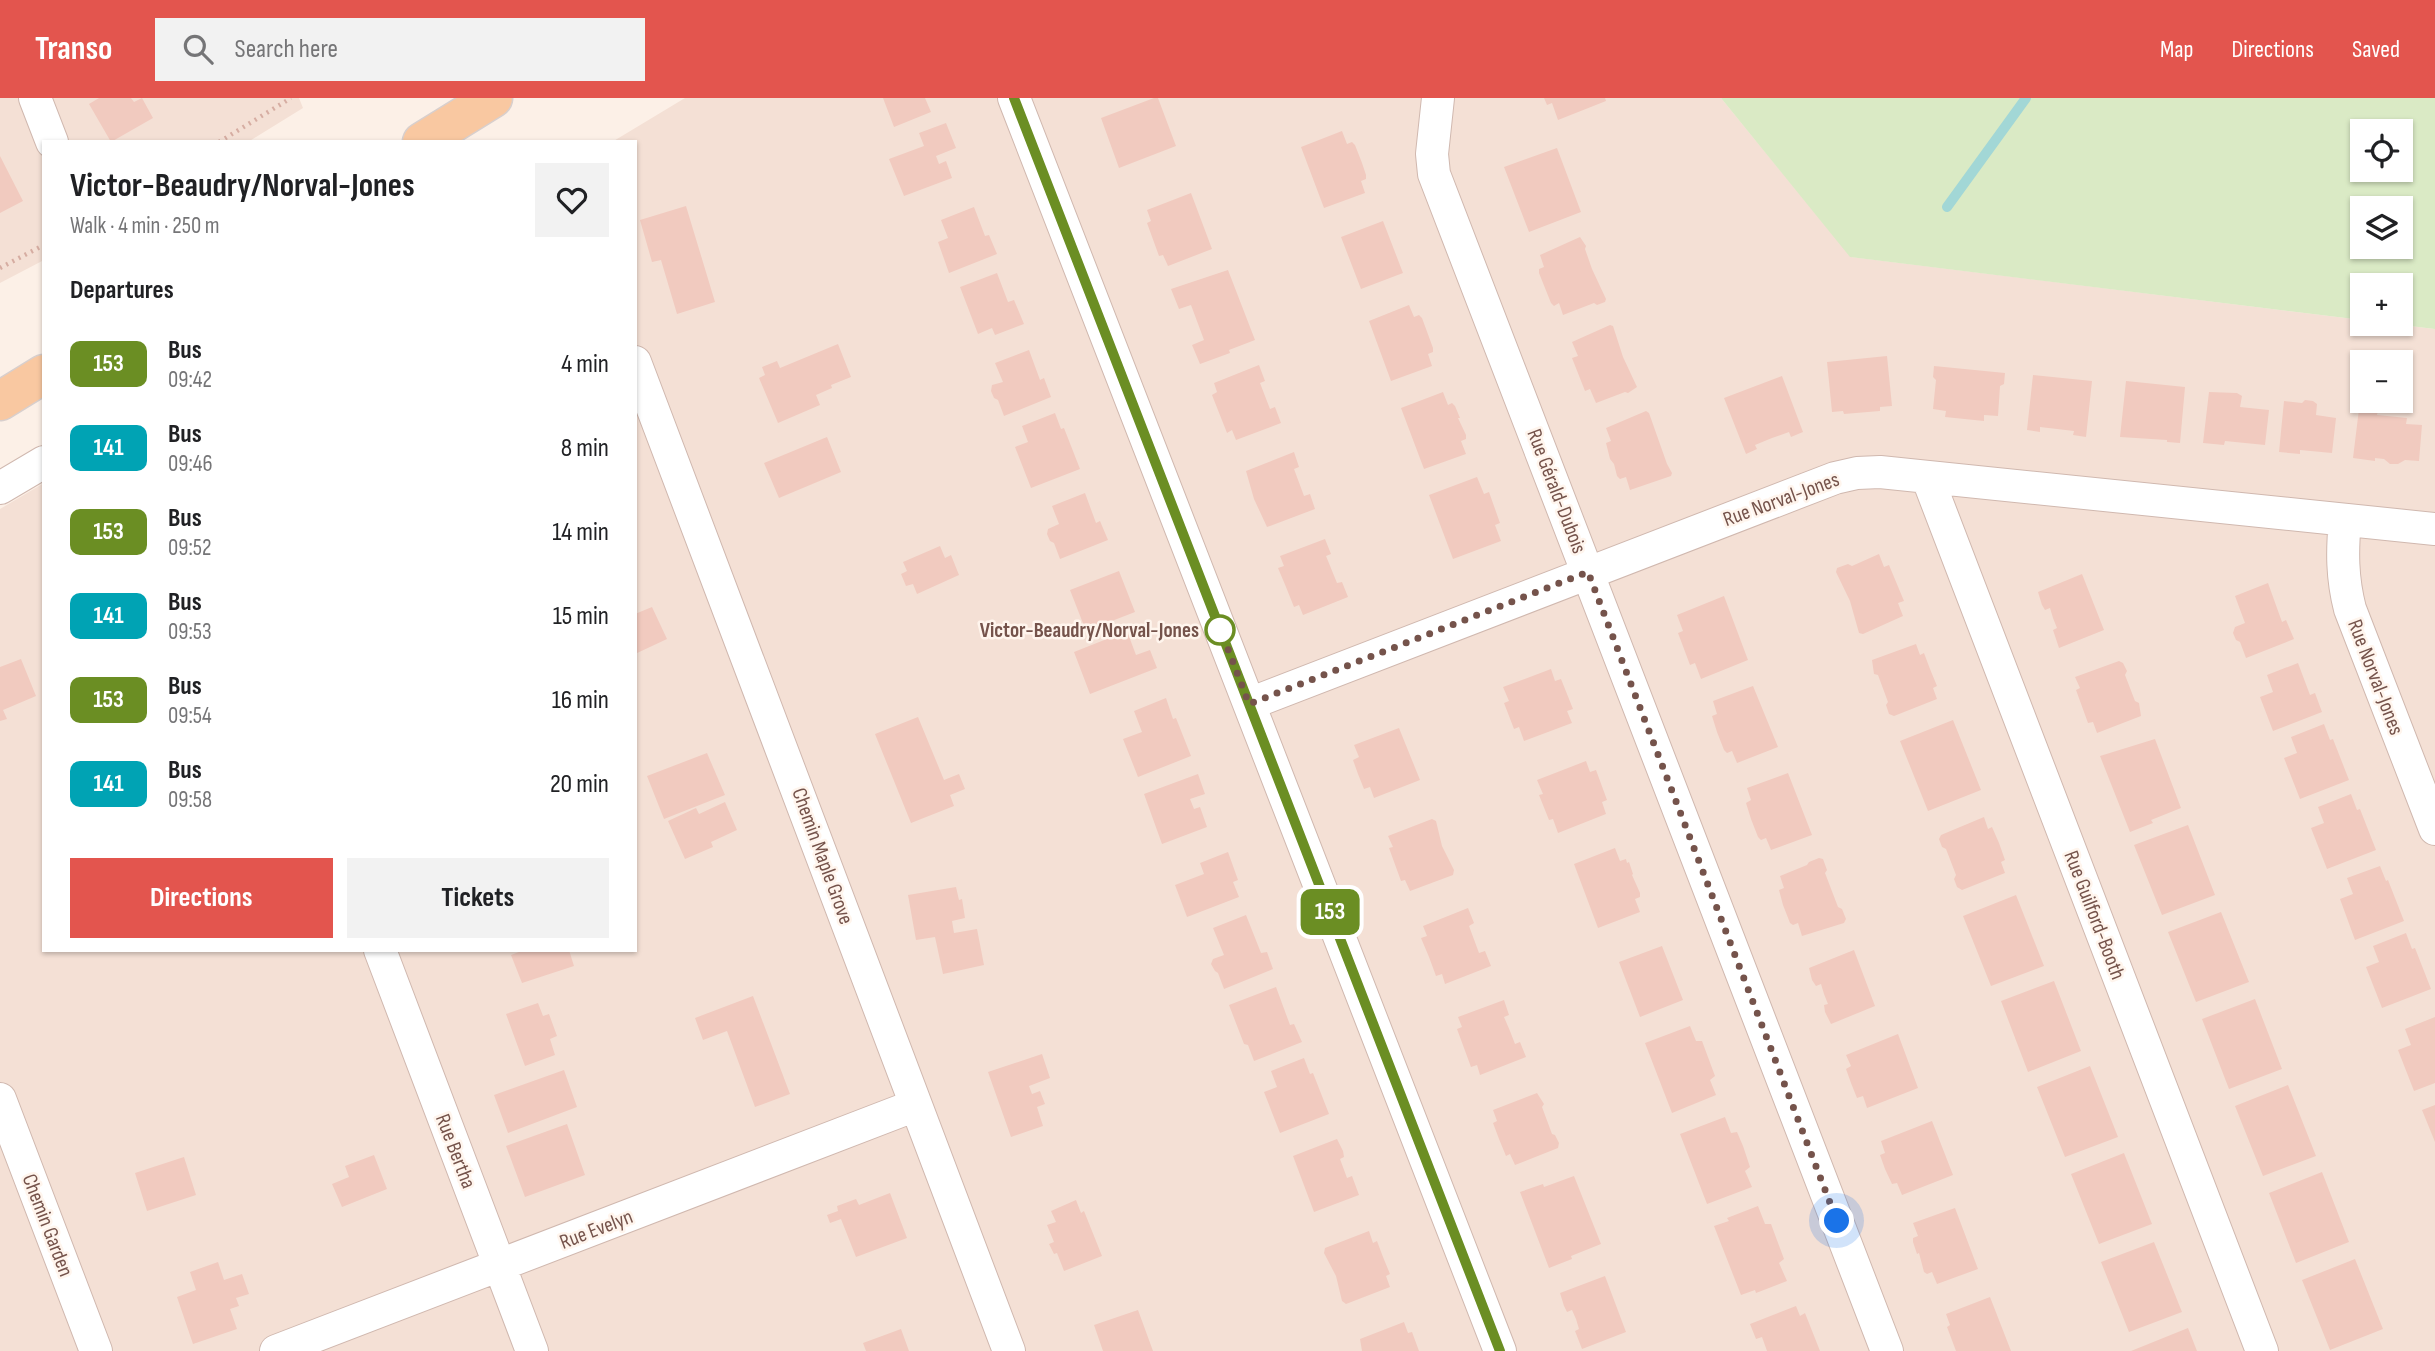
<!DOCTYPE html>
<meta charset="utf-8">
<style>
:root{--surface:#fff;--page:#f2f2f2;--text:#202124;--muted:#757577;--accent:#e3554e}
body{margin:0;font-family:"Sofia Sans Condensed",sans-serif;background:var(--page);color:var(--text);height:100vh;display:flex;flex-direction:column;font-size:26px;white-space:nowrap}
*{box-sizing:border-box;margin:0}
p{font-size:23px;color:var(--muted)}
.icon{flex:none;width:38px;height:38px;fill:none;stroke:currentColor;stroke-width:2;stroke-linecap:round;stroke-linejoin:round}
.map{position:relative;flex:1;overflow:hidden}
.panel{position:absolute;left:42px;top:42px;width:595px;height:812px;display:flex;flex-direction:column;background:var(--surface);border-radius:0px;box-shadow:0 2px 5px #0004}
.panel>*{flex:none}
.badge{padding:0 14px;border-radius:10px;font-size:24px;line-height:46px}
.buttons{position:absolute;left:2350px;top:21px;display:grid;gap:14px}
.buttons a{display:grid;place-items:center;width:63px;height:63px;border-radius:0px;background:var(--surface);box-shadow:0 2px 5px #0004;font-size:35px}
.you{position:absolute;width:35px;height:35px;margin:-18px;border:5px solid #fff;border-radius:50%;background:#1a73e8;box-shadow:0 0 0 10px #1a73e833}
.map>.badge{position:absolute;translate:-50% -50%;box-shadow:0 0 0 4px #fff}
h2{padding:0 28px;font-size:26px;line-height:63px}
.round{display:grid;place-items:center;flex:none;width:74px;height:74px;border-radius:0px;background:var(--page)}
.head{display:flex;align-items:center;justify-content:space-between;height:119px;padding:0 28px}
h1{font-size:33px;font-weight:700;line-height:52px}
.primary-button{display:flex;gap:14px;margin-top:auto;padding:14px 28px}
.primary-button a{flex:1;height:80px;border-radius:0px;background:var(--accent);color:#fff;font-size:28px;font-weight:700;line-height:80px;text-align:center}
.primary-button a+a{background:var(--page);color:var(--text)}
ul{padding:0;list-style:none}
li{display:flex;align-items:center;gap:21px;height:84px;padding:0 28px}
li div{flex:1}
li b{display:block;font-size:26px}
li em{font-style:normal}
li .badge{min-width:77px;font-weight:700;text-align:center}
header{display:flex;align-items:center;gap:42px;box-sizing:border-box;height:98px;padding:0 35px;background:var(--accent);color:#fff}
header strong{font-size:33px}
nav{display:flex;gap:38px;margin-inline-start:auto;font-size:24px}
.search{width:490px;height:63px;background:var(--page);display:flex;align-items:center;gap:18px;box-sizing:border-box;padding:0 24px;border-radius:0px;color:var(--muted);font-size:26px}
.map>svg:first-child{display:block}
</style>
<header>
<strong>Transo</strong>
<div class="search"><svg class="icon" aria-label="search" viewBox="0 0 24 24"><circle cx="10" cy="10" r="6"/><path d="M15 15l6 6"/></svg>Search here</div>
<nav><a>Map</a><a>Directions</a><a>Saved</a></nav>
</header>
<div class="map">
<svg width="2435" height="1253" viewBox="0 0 2435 1253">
<rect width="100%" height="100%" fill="#fcf0e7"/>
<!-- residential -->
<path fill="#f4e0d5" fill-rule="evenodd" d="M0,0H299L303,10L248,44H44V162L0,185Z
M685,0H1721L1851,159L2362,222V226H2393L2435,231V1253H0V411L44,385V852H635V44H612ZM2362,264H2401V303H2362Z"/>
<!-- green -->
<path fill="#daeac5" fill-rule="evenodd" d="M1721,0H2435V231L2393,226H2401V187H2362V222L1850,159ZM2362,33H2401V72H2362ZM2362,110H2401V149H2362Z"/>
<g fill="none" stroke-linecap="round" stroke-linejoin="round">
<!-- stream -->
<path stroke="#a2d7d6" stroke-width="10" d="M1947,109L2026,0"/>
</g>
<!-- building -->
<path fill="#f1cabf" d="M99,0H131L134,4L142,0L153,20L111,44L89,6Z
M883,0H925L931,14L894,29Z
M1154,0H1158L1176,48L1119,70L1101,20Z
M1544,0H1605L1606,3L1558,22L1552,5L1547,7Z
M946,25L956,50L936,58L939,66L946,63L952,80L904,98L889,61L924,48L919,35Z
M1342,33L1347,46L1352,44L1355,47L1362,65L1366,77V81L1361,83L1365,95L1324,110L1301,49Z
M1557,50L1581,114L1529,134L1504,69Z
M0,58L23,103L0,115Z
M1191,95L1212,151L1168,168L1163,157L1159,158L1147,125L1151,123L1147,112Z
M686,108L715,204L677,216L661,162L652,164L640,122Z
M974,109L985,138L989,137L997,156L949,175L938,144L948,140L941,122Z
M1383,123L1403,175L1361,191L1341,139Z
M1580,139L1586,148L1585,151L1592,171L1606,201L1605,204L1597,207L1594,205L1563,217L1559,205L1554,208L1551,205L1539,175V171L1544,169L1540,157Z
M1228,172L1255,242L1229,252L1230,255L1200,266L1192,247L1204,242L1191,207L1179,211L1171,191Z
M997,175L1008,204L1014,202L1024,226L995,237L992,230L978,236L960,189Z
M1409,207L1414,219L1419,217L1422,220L1433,250V254L1428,256L1432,268L1391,283L1369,223Z
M1610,227L1613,228L1623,259L1637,289L1628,295L1625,294L1596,305L1590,291L1585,293L1572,260L1578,258L1572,244Z
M838,246L851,279L831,287L832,290L816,297L820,307L778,325L759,280L765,277L762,269L777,263L780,270Z
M1029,252L1040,282L1044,280L1051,299L1004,318L998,302L994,300L991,293L992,287L1003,284L995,265Z
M1887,258L1892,308L1880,309V313L1844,316L1843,313L1832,314L1827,264Z
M1259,267L1265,283L1260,285L1270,311L1275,309L1281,325L1236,342L1232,332L1227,335L1212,297L1217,294L1214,285Z
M1934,268L2005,275L2004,286L2000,288L1998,318L1984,317V323L1945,319L1946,313L1933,311L1936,282L1933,279Z
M2033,277L2092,283L2086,339L2073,337L2074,333L2040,329V334L2027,332Z
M1782,278L1803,334L1791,339L1789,334L1772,340L1755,347L1757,351L1746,356L1724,300Z
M2126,283L2185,289L2180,345L2167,344V342L2120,339Z
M1443,294L1448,307L1452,305L1455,308L1460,320H1458L1466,337V341L1461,343L1466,356L1424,371L1401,310Z
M2209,294L2237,295L2242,298L2240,309L2269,312L2265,347L2225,343L2224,347L2203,345Z
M2305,302L2313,303L2317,306L2316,317L2336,320L2332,355L2300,352V356L2279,354L2284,303L2302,305Z
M2359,311L2378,313L2377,317L2407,320L2406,326L2422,327L2419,363L2405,362L2398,366H2390L2384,361L2375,360V363L2353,360Z
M1646,313L1649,315L1667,366L1672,375L1671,378L1630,392L1626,379L1620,381L1617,378L1614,366L1610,361L1606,345L1611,343L1606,330Z
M1055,315L1061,331L1064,330L1080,371L1031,390L1015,349L1028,344L1022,328Z
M827,339L841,374L779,400L764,365Z
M1294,354L1299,369L1294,371L1304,398L1310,396L1315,411L1267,429L1254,401L1246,373Z
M1477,379L1484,396L1489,394L1500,425L1495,427L1501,443L1453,461L1429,397Z
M1085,395L1096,425L1100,423L1108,442L1060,461L1054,445L1050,443L1047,436L1048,431L1059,426L1052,408Z
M1325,441L1331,456L1326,458L1337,485L1342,484L1348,499L1303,517L1299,507L1294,509L1286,489L1278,470L1284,468L1280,458Z
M940,448L945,460L951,457L959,477L917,496L913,486L906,488L901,476L907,473L903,464Z
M1879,456L1884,469L1889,467L1904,503L1898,505L1903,518L1863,536L1859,535L1850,503L1836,474L1837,470L1848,466L1852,468Z
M1119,473L1135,514L1086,533L1070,492Z
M2082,476L2104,532L2059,550L2053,532L2057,530L2053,520L2050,510L2045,512L2042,507L2038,494Z
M2268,485L2282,524L2286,522L2294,541L2246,560L2240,544L2236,542L2233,535L2235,529L2245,525L2235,498Z
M1724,498L1748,562L1701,581L1695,565L1690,567L1678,535L1683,533L1677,517Z
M652,509L667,541L635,556V516Z
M1127,533L1136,557L1150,552L1157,570L1090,596L1074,554Z
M1916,546L1920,557L1924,555L1930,571L1937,588L1933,590L1937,601L1894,618L1889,616L1886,607L1888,604L1878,577L1874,576L1872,562Z
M21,561L36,598L3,612L7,621L0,623V569Z
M2119,563L2123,565L2127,573L2125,577L2135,603L2139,605L2141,618L2097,635L2093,624L2088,625L2076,592L2080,590L2075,579Z
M2298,565L2310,597L2315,595L2322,614L2273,633L2260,599L2273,594L2267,577Z
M1551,571L1555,583L1561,581L1573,611L1567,613L1572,625L1524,643L1519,629L1514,631L1504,605L1509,603L1503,589Z
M1753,588L1778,649L1737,665L1732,653L1727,655L1724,652L1717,634L1712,618L1717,616L1713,603Z
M1166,600L1173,621L1176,620L1191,658L1138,679L1123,641L1142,634L1134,613Z
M918,619L944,682L959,676L965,691L950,697L954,708L911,725L875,636Z
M1953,622L1981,692L1928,713L1900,643Z
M2324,626L2330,642L2333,641L2349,682L2300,701L2284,660L2297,655L2291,639Z
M1399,630L1420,682L1374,700L1370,689L1364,691L1358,676L1353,662L1359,659L1354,647Z
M2155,641L2181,710L2151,722L2153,725L2130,734L2100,658Z
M707,655L725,697L664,721L647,678Z
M1586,663L1590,674L1596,672L1607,702L1602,704L1606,716L1558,735L1553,721L1549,722L1539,697L1543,696L1537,682Z
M1788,675L1812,737L1771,752L1766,740L1761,742L1758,739L1751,721L1746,705L1751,702L1747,690Z
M1198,676L1205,696L1190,701L1194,711L1200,709L1207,729L1162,746L1144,696Z
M2351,696L2357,712L2360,711L2376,752L2327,771L2311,730L2324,725L2318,709Z
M725,704L737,732L711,744L713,749L685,761L668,723L696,710L699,716Z
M1984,719L1988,731L1992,729L1999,745L2005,762L2001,764L2005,775L1962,792L1957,789L1954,781L1956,777L1946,751L1942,749L1939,741L1941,737Z
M1432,721L1436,723L1442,748L1454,772L1453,777L1410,793L1405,782L1401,783L1389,750L1393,749L1388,738Z
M2188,727L2215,797L2162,817L2134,747Z
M1615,750L1620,763L1626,761L1627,765L1629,764L1633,776L1632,777L1640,795V799L1635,801L1640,814L1598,830L1574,766Z
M1228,754L1238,782L1233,784L1239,799L1187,819L1175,787L1204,776L1200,765Z
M1819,760L1823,761L1827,772L1825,775L1838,809L1842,811L1846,821L1844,825L1802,838L1798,825L1793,827L1790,825L1783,807L1779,792L1784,790L1780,778L1807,767L1809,764Z
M2380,768L2386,783L2388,782L2404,823L2355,842L2340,801L2353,796L2347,780Z
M956,789L959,802L962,801L965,820L952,823L954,835L977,831L984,867L943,876L935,839L916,842L908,797Z
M2016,797L2044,868L1991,888L1963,818Z
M1468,810L1474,825L1469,828L1479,855L1485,853L1491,868L1445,886L1442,876L1436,878L1429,859L1421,840L1427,838L1423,828Z
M2221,814L2249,884L2196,904L2168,834Z
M1246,817L1261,855L1267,854L1273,871L1224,891L1218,875L1215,873L1211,866L1213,861L1224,857L1213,830Z
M2406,835L2412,851L2415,850L2431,891L2382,910L2366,869L2379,864L2373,848Z
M1662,848L1683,902L1640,919L1619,864Z
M518,852H569L574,868L522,885L511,857L519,854Z
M1854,852L1875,908L1831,926L1825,914L1824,907L1828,906L1824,896L1821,886L1816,888L1812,882L1809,870Z
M2054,883L2081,953L2028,974L2001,903Z
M1276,889L1290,927L1294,926L1302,944L1254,963L1248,947L1244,946L1229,907Z
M753,898L790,996L755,1009L727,933L703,942L695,920Z
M2255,901L2282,971L2229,991L2202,921Z
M1504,902L1509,917L1504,919L1510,933L1515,946L1520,944L1526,959L1480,977L1477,967L1471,969L1457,931L1462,929L1458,919Z
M538,905L543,918L549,916L557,938L550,941L555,957L525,968L506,916Z
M2435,919V985L2414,993L2398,952L2411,947L2405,931Z
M1690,928L1696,943H1702L1715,978L1710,982L1716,997L1672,1015L1645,945Z
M1898,936L1918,990L1867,1010L1863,998L1857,1000L1851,985L1846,971L1851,968L1846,957Z
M1042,956L1050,980L1029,988L1032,996L1040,993L1045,1006L1037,1009L1043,1028L1011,1039L988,974Z
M1304,960L1310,976L1313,975L1329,1016L1280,1035L1264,994L1277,989L1271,973Z
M2090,968L2118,1039L2065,1059L2037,989Z
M564,972L577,1009L508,1035L494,997Z
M2288,987L2316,1058L2263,1078L2235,1008Z
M1537,995L1544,1006L1542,1009L1552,1036L1555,1037L1559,1045L1558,1050L1515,1067L1510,1056L1506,1058L1499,1041L1493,1025L1497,1023L1493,1012Z
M2435,1007V1044L2422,1012Z
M1725,1019L1731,1035L1737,1034L1743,1048L1750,1069L1745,1073L1752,1089L1707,1106L1680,1036Z
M1932,1023L1953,1077L1902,1097L1897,1085L1892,1086L1885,1071L1880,1057L1885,1055L1881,1043Z
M567,1026L585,1077L525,1099L506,1048Z
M1337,1041L1343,1053L1344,1059L1340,1061L1347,1080L1352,1078L1359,1097L1314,1114L1293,1058Z
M2124,1055L2152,1126L2099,1146L2071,1076Z
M374,1057L387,1091L342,1109L332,1086L349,1079L345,1068Z
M184,1059L196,1097L147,1113L135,1075Z
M2322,1074L2349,1144L2296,1165L2269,1095Z
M1574,1078L1601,1146L1571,1158L1572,1161L1549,1170L1520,1094L1543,1086L1544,1089Z
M890,1095L907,1140L856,1159L841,1121L830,1125L827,1117L838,1113L837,1108L856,1101L859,1107Z
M1076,1102L1081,1115L1084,1113L1102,1158L1064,1173L1057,1155L1054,1156L1049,1146L1054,1144L1047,1127L1056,1124L1051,1113Z
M1758,1108L1765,1126H1771L1784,1161L1779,1165L1787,1183L1756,1195L1755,1192L1741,1197L1714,1128L1729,1123L1727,1120Z
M1955,1110L1978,1171L1937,1186L1932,1174L1927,1176L1924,1174L1919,1155L1917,1156L1913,1144V1140L1918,1138L1913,1125Z
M1369,1133L1373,1145L1377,1143L1383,1159L1390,1176L1386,1178L1390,1189L1346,1206L1342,1203L1336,1178L1324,1155L1325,1150Z
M2154,1144L2182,1214L2129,1234L2101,1164Z
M2355,1161L2383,1231L2330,1252L2302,1182Z
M218,1164L224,1182L242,1176L249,1196L236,1200L239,1208L230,1211L237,1231L193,1246L177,1199L196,1192L190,1174Z
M1605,1178L1626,1234L1582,1251L1575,1233L1579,1231L1576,1221L1572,1212L1567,1214L1564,1208L1560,1195Z
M1990,1199L2011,1253H1956L1947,1229L1950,1227L1946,1216Z
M1796,1208L1800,1218L1805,1215L1820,1253H1767L1762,1239L1756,1241L1750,1226Z
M1138,1212L1153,1253H1103L1094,1227Z
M1404,1224L1408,1235L1412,1234L1419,1253H1362L1360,1241Z
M2188,1230L2197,1253H2131Z
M901,1231L909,1253H866L863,1245Z"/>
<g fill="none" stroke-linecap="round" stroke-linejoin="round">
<!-- minor casing -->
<g stroke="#d0b8af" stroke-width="34">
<path id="minor" d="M35,0L52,44
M1014,0L1500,1253
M1438,0L1432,56L1434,76L1887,1253
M635,264L1009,1253
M1928,381L2262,1253
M0,390L44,364
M2345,422C2342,453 2342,480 2350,511L2435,731
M1249,606L1835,380L1857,375L1880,374L2435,431
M380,852L532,1253
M0,1001L96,1253
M276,1253L916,1007"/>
</g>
<!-- major casing -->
<g stroke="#d8cfcd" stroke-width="41">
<path id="major" d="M422,44L493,0
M0,303L44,276"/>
</g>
<!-- path -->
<path stroke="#d6ada2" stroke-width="4.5" stroke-dasharray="2 5" stroke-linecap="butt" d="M219,44L291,0
M0,170L44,147"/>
<!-- minor -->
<use href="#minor" stroke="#fff" stroke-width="32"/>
<!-- major -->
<use href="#major" stroke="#f9c8a1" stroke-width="38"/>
</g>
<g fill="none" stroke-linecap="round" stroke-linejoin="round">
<!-- line casing -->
<g stroke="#fff" stroke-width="16">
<path id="line" d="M1014,0L1500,1253"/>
</g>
<!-- line -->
<use href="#line" stroke="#6b8e23" stroke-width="10"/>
<!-- walk -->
<path stroke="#75534b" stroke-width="7" stroke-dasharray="0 12.6" d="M1220,532V530L1249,606L1588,474L1837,1123"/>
</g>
<!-- markers -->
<circle fill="#fff" stroke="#6b8e23" stroke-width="3.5" cx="1220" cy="532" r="14"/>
<g text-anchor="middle" stroke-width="5" stroke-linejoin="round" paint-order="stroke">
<!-- street labels -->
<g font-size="21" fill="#75534b" stroke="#fff5ed">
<text transform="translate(1557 393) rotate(69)" y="7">Rue Gérald-Dubois</text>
<text transform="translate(1781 401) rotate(-20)" y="7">Rue Norval-Jones</text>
<text transform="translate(2376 579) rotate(69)" y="7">Rue Norval-Jones</text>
<text transform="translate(823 758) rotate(70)" y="7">Chemin Maple Grove</text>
<text transform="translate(2095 817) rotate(69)" y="7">Rue Guilford-Booth</text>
<text transform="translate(456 1053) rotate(69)" y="7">Rue Bertha</text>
<text transform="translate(48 1127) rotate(69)" y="7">Chemin Garden</text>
<text transform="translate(596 1131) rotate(-21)" y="7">Rue Evelyn</text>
</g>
<!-- stop labels -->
<g font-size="21" font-weight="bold" fill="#75534b" stroke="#fff5ed" text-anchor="end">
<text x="1199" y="539">Victor-Beaudry/Norval-Jones</text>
</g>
</g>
</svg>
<div class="buttons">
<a><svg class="icon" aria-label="locate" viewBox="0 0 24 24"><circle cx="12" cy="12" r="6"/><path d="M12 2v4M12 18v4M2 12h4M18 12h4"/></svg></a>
<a><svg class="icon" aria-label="layers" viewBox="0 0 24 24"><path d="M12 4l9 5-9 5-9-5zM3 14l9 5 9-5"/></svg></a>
<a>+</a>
<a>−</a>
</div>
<div class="you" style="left:1837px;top:1123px"></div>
<b class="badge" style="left:1330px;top:814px;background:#6b8e23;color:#fff">153</b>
<section class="panel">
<div class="head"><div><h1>Victor-Beaudry/Norval-Jones</h1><p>Walk · 4 min · 250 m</p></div><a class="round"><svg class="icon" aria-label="heart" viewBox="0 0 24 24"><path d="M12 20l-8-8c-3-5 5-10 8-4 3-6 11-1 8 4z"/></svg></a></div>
<h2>Departures</h2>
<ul>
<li><span class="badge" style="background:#6b8e23;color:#fff">153</span><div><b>Bus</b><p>09:42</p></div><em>4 min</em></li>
<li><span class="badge" style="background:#00a3b4;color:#fff">141</span><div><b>Bus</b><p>09:46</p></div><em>8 min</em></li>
<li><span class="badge" style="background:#6b8e23;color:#fff">153</span><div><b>Bus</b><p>09:52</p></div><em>14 min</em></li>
<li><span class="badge" style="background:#00a3b4;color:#fff">141</span><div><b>Bus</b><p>09:53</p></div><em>15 min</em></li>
<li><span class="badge" style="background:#6b8e23;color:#fff">153</span><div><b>Bus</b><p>09:54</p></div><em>16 min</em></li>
<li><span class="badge" style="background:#00a3b4;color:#fff">141</span><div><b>Bus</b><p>09:58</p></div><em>20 min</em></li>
</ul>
<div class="primary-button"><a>Directions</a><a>Tickets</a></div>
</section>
</div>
